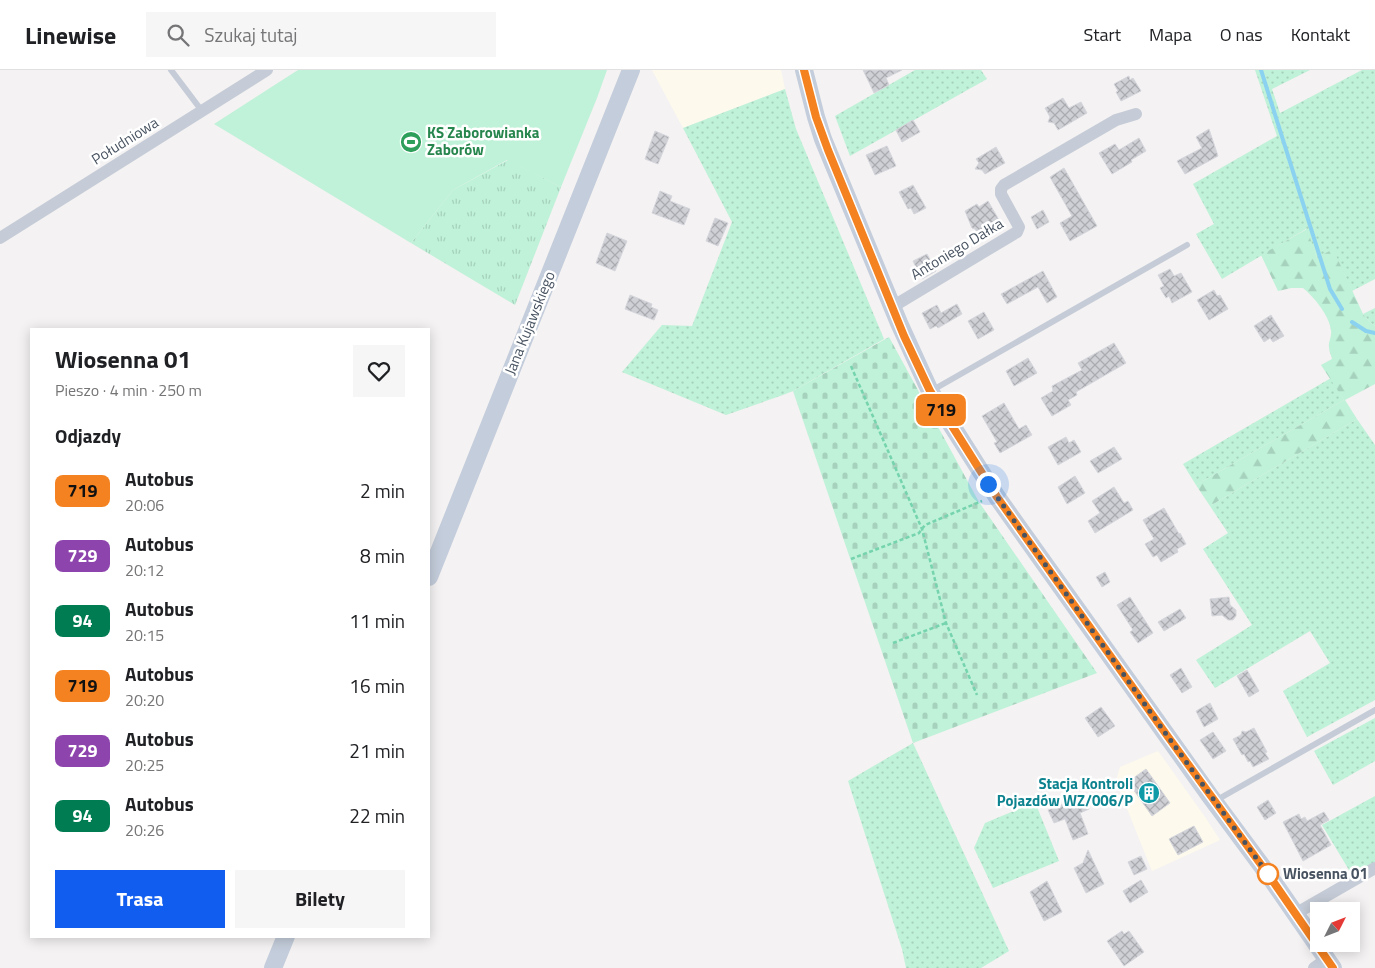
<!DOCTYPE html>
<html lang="pl">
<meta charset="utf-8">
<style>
:root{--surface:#fff;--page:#f6f6f6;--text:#202124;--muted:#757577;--line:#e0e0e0;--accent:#105df0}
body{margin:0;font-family:"Titillium Web",sans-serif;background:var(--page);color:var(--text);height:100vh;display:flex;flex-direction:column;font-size:19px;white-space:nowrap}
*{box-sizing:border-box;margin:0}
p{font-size:16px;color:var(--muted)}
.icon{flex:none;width:28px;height:28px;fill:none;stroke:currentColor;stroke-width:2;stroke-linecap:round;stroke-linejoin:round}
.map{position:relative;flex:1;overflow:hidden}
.panel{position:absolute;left:30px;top:258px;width:400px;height:610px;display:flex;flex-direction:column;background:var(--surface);border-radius:0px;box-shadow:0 2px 12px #0003}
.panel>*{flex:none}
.badge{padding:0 10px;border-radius:8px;font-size:18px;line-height:32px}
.needle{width:32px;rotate:48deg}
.fabs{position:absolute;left:1310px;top:832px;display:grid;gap:10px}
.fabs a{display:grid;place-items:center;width:50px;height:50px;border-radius:0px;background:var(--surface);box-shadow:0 2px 12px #0003;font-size:25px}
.you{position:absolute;width:25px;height:25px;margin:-12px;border:4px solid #fff;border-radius:50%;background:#1a73e8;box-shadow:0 0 0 8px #1a73e833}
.map>.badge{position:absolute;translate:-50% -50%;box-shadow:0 0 0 2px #fff}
h2{padding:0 25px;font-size:19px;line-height:45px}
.round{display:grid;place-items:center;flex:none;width:52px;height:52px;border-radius:0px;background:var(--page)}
.head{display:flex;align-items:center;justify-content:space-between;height:85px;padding:0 25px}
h1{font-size:24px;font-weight:700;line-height:38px}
.button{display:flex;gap:10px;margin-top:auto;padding:10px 25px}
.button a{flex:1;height:58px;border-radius:0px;background:var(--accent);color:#fff;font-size:20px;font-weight:700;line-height:58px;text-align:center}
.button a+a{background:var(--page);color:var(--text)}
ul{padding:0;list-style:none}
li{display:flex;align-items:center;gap:15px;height:65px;padding:0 25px}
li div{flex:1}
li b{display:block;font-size:19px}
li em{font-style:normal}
li .badge{min-width:55px;font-weight:700;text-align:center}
header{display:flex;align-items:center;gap:30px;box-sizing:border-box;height:70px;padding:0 25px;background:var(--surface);border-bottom:1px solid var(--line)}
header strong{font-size:24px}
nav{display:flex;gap:28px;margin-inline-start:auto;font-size:18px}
.search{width:350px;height:45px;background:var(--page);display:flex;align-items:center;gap:12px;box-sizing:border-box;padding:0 18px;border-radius:0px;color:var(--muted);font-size:19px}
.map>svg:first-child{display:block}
</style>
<header>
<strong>Linewise</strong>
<div class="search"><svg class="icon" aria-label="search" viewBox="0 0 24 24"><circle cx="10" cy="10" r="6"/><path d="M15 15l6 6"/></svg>Szukaj tutaj</div>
<nav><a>Start</a><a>Mapa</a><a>O nas</a><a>Kontakt</a></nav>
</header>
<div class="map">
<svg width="1375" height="898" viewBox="0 0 1375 898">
<defs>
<pattern id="grass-dots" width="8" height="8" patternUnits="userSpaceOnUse" patternTransform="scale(1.25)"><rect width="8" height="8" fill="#bff2d8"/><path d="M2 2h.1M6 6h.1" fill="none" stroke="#a6d1bc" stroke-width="1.8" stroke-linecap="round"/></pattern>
<pattern id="forest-firs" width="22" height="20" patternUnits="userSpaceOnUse" patternTransform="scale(1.25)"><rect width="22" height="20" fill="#bff2d8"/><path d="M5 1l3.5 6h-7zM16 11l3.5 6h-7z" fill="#a6d1bc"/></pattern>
<pattern id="cemetery-stones" width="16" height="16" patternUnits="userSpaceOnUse" patternTransform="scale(1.25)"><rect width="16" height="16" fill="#bff2d8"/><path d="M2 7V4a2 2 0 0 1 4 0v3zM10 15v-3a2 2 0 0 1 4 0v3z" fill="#a6d1bc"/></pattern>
<pattern id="park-tufts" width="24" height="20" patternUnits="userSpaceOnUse" patternTransform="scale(1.25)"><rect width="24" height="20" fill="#bff2d8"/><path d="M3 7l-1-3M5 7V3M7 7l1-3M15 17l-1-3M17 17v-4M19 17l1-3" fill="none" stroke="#a6d1bc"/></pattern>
<pattern id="building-cross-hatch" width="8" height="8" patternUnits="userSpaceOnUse" patternTransform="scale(1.25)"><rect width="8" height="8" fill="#ced0d6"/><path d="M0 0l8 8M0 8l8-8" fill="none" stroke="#a9abb1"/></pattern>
</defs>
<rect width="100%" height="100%" fill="#f4f2f2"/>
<!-- commercial -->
<path fill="#fdfaed" d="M652,0H781L785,19L683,58Z
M1158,681L1205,747L1220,770L1152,801L1116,711L1120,697Z"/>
<!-- grass -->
<path fill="url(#grass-dots)" d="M915,0H981L987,9L850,86L835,46Z
M1255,0H1310L1272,19L1280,43L1362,0H1375V209L1352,221L1333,180L1317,188L1306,159L1222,209L1196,164L1214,154L1193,114L1277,66Z
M785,19L796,59L884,269L793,321L783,325L726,345L622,302L662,255L692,256L732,152L683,58Z
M1375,238V256L1371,253L1363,244Z
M1331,308L1344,330L1196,415L1183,394Z
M1357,349L1375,375V630L1307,667L1283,621L1330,593L1310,561L1215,618L1196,590L1252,555L1203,479L1228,463L1210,436Z
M1375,648V691L1333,715L1314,681Z
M913,673L1009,881L981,898H906L902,879L848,711Z
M1375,726V792L1352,805L1322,755Z
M1035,732L1059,791L993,818L974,778L985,753Z"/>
<!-- forest -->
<path fill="url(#forest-firs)" d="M1307,159L1317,188L1333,179L1363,244L1371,253L1375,256V314L1345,330L1357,349L1210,436L1196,415L1344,330L1321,295L1332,289C1331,285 1329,281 1329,277C1328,272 1332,267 1331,261C1330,246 1314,227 1303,218H1291L1278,221L1261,185Z"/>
<!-- cemetery -->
<path fill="url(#cemetery-stones)" d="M889,267L979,432L1097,603L913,673L793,321Z"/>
<!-- park -->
<path fill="url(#park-tufts)" d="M508,90L561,117L515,235L411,173L453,120Z"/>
<!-- pitch -->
<path fill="#bff2d8" d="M298,0H607L597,28L561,117L507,90L453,120L411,173L214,54Z"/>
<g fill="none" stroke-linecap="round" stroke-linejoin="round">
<!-- stream -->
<path stroke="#8bd2f1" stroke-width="4" d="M1261,0L1330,219L1342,239
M1352,252L1366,261L1375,263"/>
</g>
<!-- building -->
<path fill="url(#building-cross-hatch)" stroke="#d6d7dd" d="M863,0H902L886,8L889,15L874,23Z
M1129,6L1130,10L1133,8L1141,21L1121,31L1116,22L1118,21L1114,14Z
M1063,28L1069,38L1081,32L1087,43L1058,60L1054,53L1048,52L1050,47L1045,38Z
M913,50L920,62L902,72L896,60Z
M1209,59L1218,86L1185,104L1177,91L1202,78L1196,67Z
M655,61L669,67L658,94L645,89Z
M1139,68L1146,81L1131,90L1132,92L1112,104L1099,83L1115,74L1119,80Z
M887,76L896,96L875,105L866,85Z
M996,77L1005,93L985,104L982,100L975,99L979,93L976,89Z
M1064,98L1097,156L1070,171L1060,153L1072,146L1050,107Z
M913,115L926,138L914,144L911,138L908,139L899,122Z
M660,121L672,126L670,131L690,139L684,155L652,143Z
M988,131L999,150L990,155L991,158L978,165L975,159L972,158L965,141L977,134L979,137Z
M1043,140L1049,152L1037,159L1031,147Z
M715,148L728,153L718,176L706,171Z
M607,163L627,171L615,201L596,193Z
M927,184L936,201L922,209L913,191Z
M1170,199L1174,206L1181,203L1192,222L1172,233L1169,226L1166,228L1160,218L1164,216L1158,205Z
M1043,201L1057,227L1047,233L1038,217L1007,234L1001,224Z
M1214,220L1217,226L1220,225L1228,239L1209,250L1197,230Z
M630,225L652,234L651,237L658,240L654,250L625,239Z
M957,234L962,244L938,258L936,256L930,259L922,243L937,235L941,243Z
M984,242L994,260L978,269L968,251Z
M1271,245L1284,266L1273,272L1270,268L1264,272L1254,256Z
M1114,273L1126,293L1076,322L1077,325L1068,330L1071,335L1052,346L1041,328L1053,321L1052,316L1082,300L1078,293Z
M1028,288L1037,303L1014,316L1006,301Z
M1004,333L1019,359L1026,355L1032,365L1000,383L994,373L997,372L982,346Z
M1066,367L1069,373L1074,370L1081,382L1058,395L1048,377Z
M1114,377L1122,389L1098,403L1090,391Z
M1075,406L1085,423L1067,434L1058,417Z
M1114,417L1124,433L1128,431L1133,440L1095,463L1088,451L1100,443L1092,431Z
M1164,438L1179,464L1180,463L1186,474L1177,479L1178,482L1161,492L1157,485L1153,487L1145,474L1154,469L1143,450Z
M1105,502L1110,512L1102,517L1096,507Z
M1130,527L1153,563L1138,573L1130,562L1133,560L1117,535Z
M1229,527L1230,535L1236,540V546L1233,550H1228L1222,545L1212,546L1210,529Z
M1180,539L1186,548L1164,561L1158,552Z
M1181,598L1192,617L1182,623L1170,605Z
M1247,600L1259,621L1249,627L1237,606Z
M1210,633L1218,649L1204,657L1196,641Z
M1101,637L1115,656L1098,667L1085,648Z
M1254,658L1267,682L1265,683L1269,689L1253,697L1250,691L1248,692L1244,684L1242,685L1233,669L1241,665L1242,661L1246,662Z
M1213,662L1226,681L1213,689L1200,670Z
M1146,699L1170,733L1152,746L1128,712Z
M1084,726L1089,739L1080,743L1088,764L1073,770L1065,749L1054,753L1048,740Z
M1268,730L1276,743L1265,750L1257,737Z
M1324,742L1329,750L1320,755L1331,775L1303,791L1283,752L1299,744L1301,749L1305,747L1307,751Z
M1194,756L1203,772L1178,785L1169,769Z
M1088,780L1104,814L1086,823L1074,798L1083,793Z
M1141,786L1147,799L1134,805L1128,792Z
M1141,810L1148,822L1130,833L1123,821Z
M1047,811L1062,842L1044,851L1030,822Z
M1122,861L1124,864L1129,861L1144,882L1124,896L1107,871Z"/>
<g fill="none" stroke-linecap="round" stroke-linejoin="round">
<!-- path -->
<path stroke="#75d3ae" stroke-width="2.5" stroke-dasharray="4 2.5" stroke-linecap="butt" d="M851,296L922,459L946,553L977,625
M851,489L919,463L925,455L982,431
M893,573L946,553"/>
<!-- lane -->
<path stroke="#c5ccd7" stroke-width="6" d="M171,0L202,41
M931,321L1187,175
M1215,731L1375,640"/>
<!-- street -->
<path stroke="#c5ccd7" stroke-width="12" d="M0,168L267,0
M892,237L1017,162L1019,157L1001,124V119L1004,115L1116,50L1136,44
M1295,844L1375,798
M1314,898L1327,889"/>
<!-- secondary -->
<path stroke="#c4cddb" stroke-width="18" d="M804,0L816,47L823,69L899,253L930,321L997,427L1210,726L1270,807L1333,898
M429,507L631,0
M273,898L286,866"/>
</g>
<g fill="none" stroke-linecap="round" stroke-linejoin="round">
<!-- line casing -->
<g stroke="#fff" stroke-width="11">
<path id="line" d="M804,0L816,47L828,80L904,266L930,321L997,427L1166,664L1270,807L1333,898"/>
</g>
<!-- line -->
<use href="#line" stroke="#f58220" stroke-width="8"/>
<!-- walk -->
<path stroke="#485361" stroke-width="5" stroke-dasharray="0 9" d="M988,414L1166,664L1270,807L1268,804"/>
</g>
<!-- icons -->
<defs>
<g id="stadium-disc" transform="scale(1.125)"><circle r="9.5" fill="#2e9e5b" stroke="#fff"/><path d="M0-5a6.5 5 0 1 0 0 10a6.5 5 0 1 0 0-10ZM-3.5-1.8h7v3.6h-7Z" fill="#fff"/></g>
<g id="building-disc" transform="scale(1.125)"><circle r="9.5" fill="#0f9aa8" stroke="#fff"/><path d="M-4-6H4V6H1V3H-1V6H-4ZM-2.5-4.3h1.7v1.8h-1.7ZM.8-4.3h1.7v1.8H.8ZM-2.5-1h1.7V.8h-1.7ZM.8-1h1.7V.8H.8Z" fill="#fff"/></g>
</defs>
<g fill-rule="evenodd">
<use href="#stadium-disc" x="411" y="72"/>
<use href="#building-disc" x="1149" y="723"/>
</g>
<!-- markers -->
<circle fill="#fff" stroke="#f58220" stroke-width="2.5" cx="1268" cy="804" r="10"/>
<g text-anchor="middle" stroke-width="5" stroke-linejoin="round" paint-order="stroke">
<!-- leisure labels -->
<g font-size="15" font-weight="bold" fill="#27864d" stroke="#fff" text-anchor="start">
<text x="427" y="68">KS Zaborowianka<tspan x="427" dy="17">Zaborów</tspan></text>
</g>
<!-- street labels -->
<g font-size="15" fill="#485361" stroke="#fff">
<text transform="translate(125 71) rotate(-32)" y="5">Południowa</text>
<text transform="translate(957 179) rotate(-31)" y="5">Antoniego Dałka</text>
<text transform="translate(530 253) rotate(-68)" y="5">Jana Kujawskiego</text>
</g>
<!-- culture labels -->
<g font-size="15" font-weight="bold" fill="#0d838f" stroke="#fff" text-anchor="end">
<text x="1133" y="719">Stacja Kontroli<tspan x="1133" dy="17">Pojazdów WZ/006/P</tspan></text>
</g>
<!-- stop labels -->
<g font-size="15" font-weight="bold" fill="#485361" stroke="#fff" text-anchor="start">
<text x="1283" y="809">Wiosenna 01</text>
</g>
</g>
</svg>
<div class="fabs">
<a><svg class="needle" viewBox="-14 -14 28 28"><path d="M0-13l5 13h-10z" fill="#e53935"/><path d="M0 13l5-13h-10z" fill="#757577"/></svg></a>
</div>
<div class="you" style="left:988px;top:414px"></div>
<b class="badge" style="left:941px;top:340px;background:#f58220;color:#111">719</b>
<section class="panel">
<div class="head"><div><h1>Wiosenna 01</h1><p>Pieszo · 4 min · 250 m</p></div><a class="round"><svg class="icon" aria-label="heart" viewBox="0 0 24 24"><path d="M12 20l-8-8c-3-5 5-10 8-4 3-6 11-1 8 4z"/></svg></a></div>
<h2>Odjazdy</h2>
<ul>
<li><span class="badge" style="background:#f58220;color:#111">719</span><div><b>Autobus</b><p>20:06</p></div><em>2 min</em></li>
<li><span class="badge" style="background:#8e44ad;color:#fff">729</span><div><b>Autobus</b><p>20:12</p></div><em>8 min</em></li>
<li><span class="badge" style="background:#007c52;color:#fff">94</span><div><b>Autobus</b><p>20:15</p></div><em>11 min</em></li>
<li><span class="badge" style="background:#f58220;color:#111">719</span><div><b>Autobus</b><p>20:20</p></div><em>16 min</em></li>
<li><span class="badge" style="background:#8e44ad;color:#fff">729</span><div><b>Autobus</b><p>20:25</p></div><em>21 min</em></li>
<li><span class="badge" style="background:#007c52;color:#fff">94</span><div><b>Autobus</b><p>20:26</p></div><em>22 min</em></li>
</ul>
<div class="button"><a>Trasa</a><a>Bilety</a></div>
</section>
</div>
